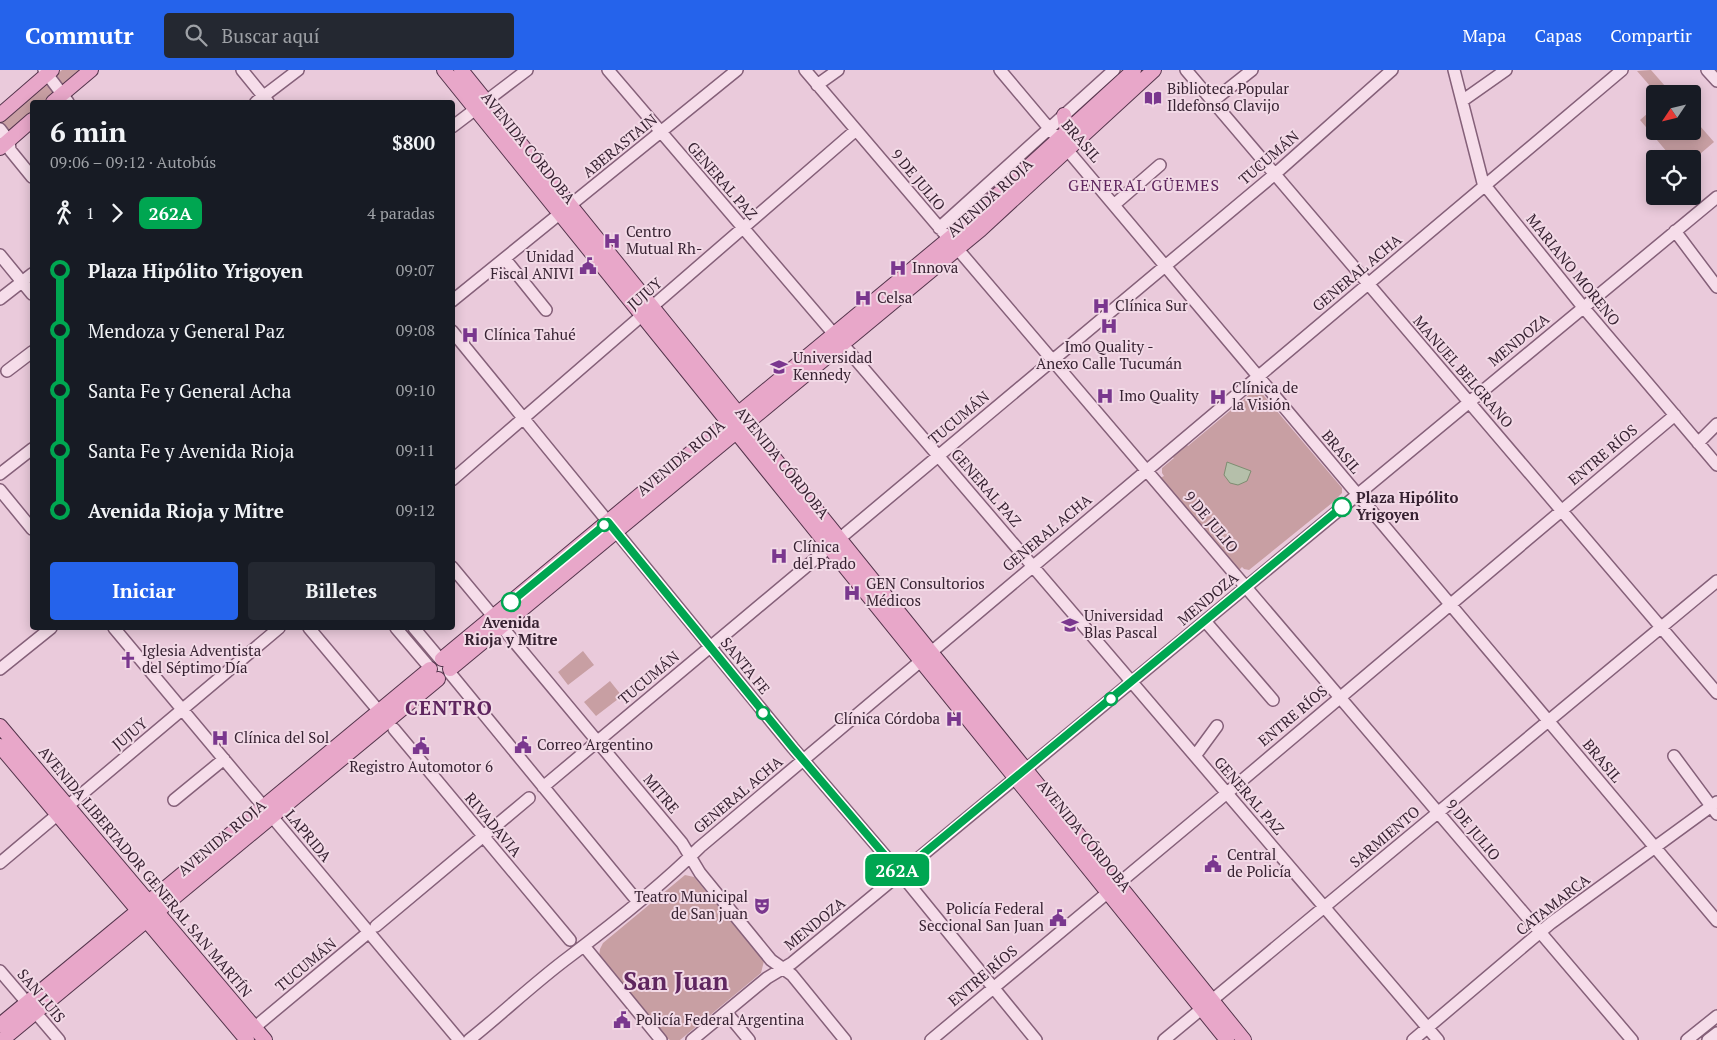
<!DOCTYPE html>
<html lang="es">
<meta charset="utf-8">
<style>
:root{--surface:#171b24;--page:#242831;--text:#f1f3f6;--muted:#9ea1a6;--accent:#2563eb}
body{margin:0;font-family:"PT Serif",serif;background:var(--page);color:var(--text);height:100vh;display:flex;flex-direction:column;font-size:19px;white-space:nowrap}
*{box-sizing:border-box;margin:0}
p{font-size:16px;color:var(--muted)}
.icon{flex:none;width:28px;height:28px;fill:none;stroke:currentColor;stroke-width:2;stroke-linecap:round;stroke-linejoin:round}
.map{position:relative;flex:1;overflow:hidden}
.side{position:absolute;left:30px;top:30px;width:425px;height:530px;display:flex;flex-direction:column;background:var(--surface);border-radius:5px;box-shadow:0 2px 12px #0003}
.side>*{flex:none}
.badge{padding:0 10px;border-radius:8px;font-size:18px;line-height:32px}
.needle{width:32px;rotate:235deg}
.controls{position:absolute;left:1646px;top:15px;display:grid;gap:10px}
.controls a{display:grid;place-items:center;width:55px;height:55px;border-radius:5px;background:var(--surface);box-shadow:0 2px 12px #0003;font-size:25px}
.map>.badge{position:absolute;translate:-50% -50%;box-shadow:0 0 0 2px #fff}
.legs{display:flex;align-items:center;gap:8px;height:55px;padding:0 20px;font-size:16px}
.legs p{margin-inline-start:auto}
.overview{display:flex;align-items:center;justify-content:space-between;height:85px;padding:0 20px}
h1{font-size:28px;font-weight:700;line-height:38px}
.cta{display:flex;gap:10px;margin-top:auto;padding:10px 20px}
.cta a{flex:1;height:58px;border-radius:5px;background:var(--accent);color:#fff;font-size:20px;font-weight:700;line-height:58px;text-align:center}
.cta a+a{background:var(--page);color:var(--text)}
ul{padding:0 20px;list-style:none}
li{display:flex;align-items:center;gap:18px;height:60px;font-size:19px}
li i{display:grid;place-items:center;width:8px;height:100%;margin:0 6px;background:currentColor}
li i::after{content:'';width:12px;height:12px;margin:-6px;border:4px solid;border-radius:50%;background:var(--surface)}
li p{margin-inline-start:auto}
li:first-child i{background:linear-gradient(#0000 50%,currentColor 0)}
li:last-child i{background:linear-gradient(currentColor 50%,#0000 0)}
header{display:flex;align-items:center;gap:30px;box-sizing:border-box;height:70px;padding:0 25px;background:var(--accent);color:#fff}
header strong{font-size:24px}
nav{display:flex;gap:28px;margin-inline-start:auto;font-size:18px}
.search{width:350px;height:45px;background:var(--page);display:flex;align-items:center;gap:12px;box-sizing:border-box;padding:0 18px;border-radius:5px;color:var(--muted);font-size:19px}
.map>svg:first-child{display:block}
</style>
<header>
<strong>Commutr</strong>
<div class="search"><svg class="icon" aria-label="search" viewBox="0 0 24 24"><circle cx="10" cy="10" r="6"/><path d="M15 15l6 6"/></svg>Buscar aquí</div>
<nav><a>Mapa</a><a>Capas</a><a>Compartir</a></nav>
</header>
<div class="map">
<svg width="1717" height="970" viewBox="0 0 1717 970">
<rect width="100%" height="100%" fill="#eacadb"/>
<!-- green -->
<path fill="#c89fa3" d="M62,0H84L62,16L55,6Z
M1651,0L1672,24H1657L1637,1Z
M46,14H48L55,22V25L46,32H32V44L11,62H7L2,55V51Z
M1655,37V61H1692L1693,48L1714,72L1693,90L1673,89L1640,50Z
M1256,319L1259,320L1342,418V423L1332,433L1249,500L1244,499L1242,497L1239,500L1160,408L1164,406L1162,403V398L1174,388L1172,387L1187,375L1188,376Z
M583,581L594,595L568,615L558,602Z
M610,611L622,626L596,646L584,632Z
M685,805L694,807L764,891L761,903L680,970H670L666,968L599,887L600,879L603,873Z"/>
<!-- water -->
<path fill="#b5bfaa" stroke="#7e8d71" d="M1227,392L1251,401L1247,411L1238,415L1230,413L1224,405Z"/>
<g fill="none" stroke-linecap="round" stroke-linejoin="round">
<!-- minor casing -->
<g stroke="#856079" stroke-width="14">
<path id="minor" d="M44,0L68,32
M242,0L268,32
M608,0L1438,970
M805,0L1632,970
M1000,0L1717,851
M1186,0L1717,623
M1454,0L1483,113L1583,237L1717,395
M1707,0L1717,11
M817,15L838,0
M1213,31L1252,0
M1462,31L1506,0
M256,32L298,0
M452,57L527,0
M0,59L9,71L10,80L32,107
M1115,134L1160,95
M939,158L1114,0
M1675,161L1717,217
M0,185L32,224
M505,189L546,240
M0,229L32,204
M452,231L737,0
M452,261L793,678L900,803L1036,970
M7,301L32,282
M1698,373L1717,354
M0,404L32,379
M452,410L856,60
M0,420L32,459
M452,497L682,773L700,803L771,890L792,905L845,970
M1205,551L1273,630
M114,558L459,970
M309,558L383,646
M396,558L430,598
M414,558L440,589
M0,599L51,558
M450,603L638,832
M394,659L570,870
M1195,686L1217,656
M1674,686L1717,744
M543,717L1275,104L1392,0
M174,730L224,689
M0,793L279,558
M376,856L529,728
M584,876L661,970
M0,901L59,970
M726,942L749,970
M249,962L369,862
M469,970C503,943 534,913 569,887C614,853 660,817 700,777L1622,0
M692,970L767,908L792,893L1717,127
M931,970L1227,723L1675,345
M1164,970L1717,511
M1413,970L1551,853L1717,732
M1687,970L1717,946
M1708,970L1717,963"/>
</g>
<!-- major casing -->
<g stroke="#54344c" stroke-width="16">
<path id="major" d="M444,0L1227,970
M461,0L1244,970
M53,32L91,0
M0,45L52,0
M1064,45L1067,62
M0,78L32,50
M442,589L956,163L1134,0
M450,599L980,160L1154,0
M0,656L265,970
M0,676L247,970
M0,955L430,599
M2,970L438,609"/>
</g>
<!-- minor -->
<use href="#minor" stroke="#f6ddea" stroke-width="11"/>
<!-- major -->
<use href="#major" stroke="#e8a7c9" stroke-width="14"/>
</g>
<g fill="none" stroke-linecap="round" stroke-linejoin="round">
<!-- line-1 casing -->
<g stroke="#fff" stroke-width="11">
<path id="line-1" d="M511,532L608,452L793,678L900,803L1342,437"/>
</g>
<!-- line-1 -->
<use href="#line-1" stroke="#00a651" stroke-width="8"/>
</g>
<!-- icons -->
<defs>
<g id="library-bare" transform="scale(1.35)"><path d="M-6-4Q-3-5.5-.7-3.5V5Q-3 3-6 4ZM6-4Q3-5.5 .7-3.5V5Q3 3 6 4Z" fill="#7a378e" stroke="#f2d9e6" stroke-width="2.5" paint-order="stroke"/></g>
<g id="hospital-bare" transform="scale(1.35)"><path d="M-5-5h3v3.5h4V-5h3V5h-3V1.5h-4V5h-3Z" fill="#7a378e" stroke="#f2d9e6" stroke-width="2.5" paint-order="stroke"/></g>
<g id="civic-bare" transform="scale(1.35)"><path d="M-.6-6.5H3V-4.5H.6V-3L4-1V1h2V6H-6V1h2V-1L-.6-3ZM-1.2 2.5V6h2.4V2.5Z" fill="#7a378e" stroke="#f2d9e6" stroke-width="2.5" paint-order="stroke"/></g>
<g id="university-bare" transform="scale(1.35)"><path d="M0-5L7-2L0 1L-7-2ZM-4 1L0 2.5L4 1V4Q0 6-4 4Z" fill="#7a378e" stroke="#f2d9e6" stroke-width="2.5" paint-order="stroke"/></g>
<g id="church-bare" transform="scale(1.35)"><path d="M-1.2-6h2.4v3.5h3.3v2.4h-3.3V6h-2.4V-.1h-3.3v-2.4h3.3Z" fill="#7a378e" stroke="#f2d9e6" stroke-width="2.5" paint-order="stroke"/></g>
<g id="theatre-bare" transform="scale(1.35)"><path d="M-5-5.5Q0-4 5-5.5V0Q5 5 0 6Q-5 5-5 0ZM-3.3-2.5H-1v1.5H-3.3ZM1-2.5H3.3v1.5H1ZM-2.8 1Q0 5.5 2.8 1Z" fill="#7a378e" stroke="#f2d9e6" stroke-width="2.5" paint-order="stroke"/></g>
</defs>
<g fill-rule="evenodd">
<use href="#library-bare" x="1153" y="28"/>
<use href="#hospital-bare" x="612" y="171"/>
<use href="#civic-bare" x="588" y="196"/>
<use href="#hospital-bare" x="898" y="198"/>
<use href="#hospital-bare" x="863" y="228"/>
<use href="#hospital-bare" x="1101" y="236"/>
<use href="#hospital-bare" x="1109" y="256"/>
<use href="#hospital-bare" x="470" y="265"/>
<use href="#university-bare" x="779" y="297"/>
<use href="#hospital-bare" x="1105" y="326"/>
<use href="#hospital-bare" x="1218" y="327"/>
<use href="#hospital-bare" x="779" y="486"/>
<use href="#hospital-bare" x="852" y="523"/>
<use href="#university-bare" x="1070" y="555"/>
<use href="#church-bare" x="128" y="590"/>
<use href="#hospital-bare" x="954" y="649"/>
<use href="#hospital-bare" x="220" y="668"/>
<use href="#civic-bare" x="523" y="675"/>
<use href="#civic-bare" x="421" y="676"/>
<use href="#civic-bare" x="1213" y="794"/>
<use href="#theatre-bare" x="762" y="836"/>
<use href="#civic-bare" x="1058" y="848"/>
<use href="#civic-bare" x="622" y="950"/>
</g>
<!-- markers -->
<g fill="#fff" stroke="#00a651" stroke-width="2.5">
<circle cx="1342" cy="437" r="9"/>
<circle cx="604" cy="455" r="6"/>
<circle cx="511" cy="532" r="9"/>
<circle cx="1111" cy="629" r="6"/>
<circle cx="763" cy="643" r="6"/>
</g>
<g text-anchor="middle" stroke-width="4" stroke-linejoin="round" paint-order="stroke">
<!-- poi labels -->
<g font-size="15" fill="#372232" stroke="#f2d9e6" text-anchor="start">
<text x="1167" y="24">Biblioteca Popular<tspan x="1167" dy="17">Ildefonso Clavijo</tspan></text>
<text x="626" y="167">Centro<tspan x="626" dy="17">Mutual Rh-</tspan></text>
<text x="574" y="192" text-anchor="end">Unidad<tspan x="574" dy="17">Fiscal ANIVI</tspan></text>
<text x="912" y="203">Innova</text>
<text x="877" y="233">Celsa</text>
<text x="1115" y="241">Clínica Sur</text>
<text x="484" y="270">Clínica Tahué</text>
<text x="1109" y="282" text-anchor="middle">Imo Quality -<tspan x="1109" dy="17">Anexo Calle Tucumán</tspan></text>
<text x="793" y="293">Universidad<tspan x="793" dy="17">Kennedy</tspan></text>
<text x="1232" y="323">Clínica de<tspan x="1232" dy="17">la Visión</tspan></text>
<text x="1119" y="331">Imo Quality</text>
<text x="793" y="482">Clínica<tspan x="793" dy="17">del Prado</tspan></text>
<text x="866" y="519">GEN Consultorios<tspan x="866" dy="17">Médicos</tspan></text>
<text x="1084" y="551">Universidad<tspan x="1084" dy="17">Blas Pascal</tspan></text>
<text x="142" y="586">Iglesia Adventista<tspan x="142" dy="17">del Séptimo Día</tspan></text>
<text x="940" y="654" text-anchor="end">Clínica Córdoba</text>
<text x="234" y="673">Clínica del Sol</text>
<text x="537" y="680">Correo Argentino</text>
<text x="421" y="702" text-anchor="middle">Registro Automotor 6</text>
<text x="1227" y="790">Central<tspan x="1227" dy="17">de Policía</tspan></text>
<text x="748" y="832" text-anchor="end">Teatro Municipal<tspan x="748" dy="17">de San juan</tspan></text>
<text x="1044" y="844" text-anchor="end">Policía Federal<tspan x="1044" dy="17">Seccional San Juan</tspan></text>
<text x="636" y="955">Policía Federal Argentina</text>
</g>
<!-- street labels -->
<g font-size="15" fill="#372232" stroke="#f2d9e6">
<text transform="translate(1081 71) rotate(49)" y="5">BRASIL</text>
<text transform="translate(620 76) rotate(-39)" y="5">ABERASTAIN</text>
<text transform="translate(528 78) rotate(51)" y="5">AVENIDA CÓRDOBA</text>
<text transform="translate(1269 88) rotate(-41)" y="5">TUCUMÁN</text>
<text transform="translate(918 110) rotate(50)" y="5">9 DE JULIO</text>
<text transform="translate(722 111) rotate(49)" y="5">GENERAL PAZ</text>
<text transform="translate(990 128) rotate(-42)" y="5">AVENIDA RIOJA</text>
<text transform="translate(1573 200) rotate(51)" y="5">MARIANO MORENO</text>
<text transform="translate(1357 203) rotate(-40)" y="5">GENERAL ACHA</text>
<text transform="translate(645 224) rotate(-41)" y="5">JUJUY</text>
<text transform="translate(1519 270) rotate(-39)" y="5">MENDOZA</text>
<text transform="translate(1463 302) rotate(49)" y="5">MANUEL BELGRANO</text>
<text transform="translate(959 348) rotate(-40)" y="5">TUCUMÁN</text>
<text transform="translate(1341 382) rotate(50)" y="5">BRASIL</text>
<text transform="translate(1603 385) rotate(-40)" y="5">ENTRE RÍOS</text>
<text transform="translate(681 388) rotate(-40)" y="5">AVENIDA RIOJA</text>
<text transform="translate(782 393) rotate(51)" y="5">AVENIDA CÓRDOBA</text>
<text transform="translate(986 418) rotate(49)" y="5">GENERAL PAZ</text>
<text transform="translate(1211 452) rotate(50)" y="5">9 DE JULIO</text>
<text transform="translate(1047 463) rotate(-40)" y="5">GENERAL ACHA</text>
<text transform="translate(1208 529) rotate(-40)" y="5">MENDOZA</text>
<text transform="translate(745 596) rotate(51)" y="5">SANTA FE</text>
<text transform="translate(649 608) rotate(-40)" y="5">TUCUMÁN</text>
<text transform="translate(1293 646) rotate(-40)" y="5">ENTRE RÍOS</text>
<text transform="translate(130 664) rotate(-40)" y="5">JUJUY</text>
<text transform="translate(1602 691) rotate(50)" y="5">BRASIL</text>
<text transform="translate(661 724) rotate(50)" y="5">MITRE</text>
<text transform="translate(738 725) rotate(-40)" y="5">GENERAL ACHA</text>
<text transform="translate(1249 726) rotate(49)" y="5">GENERAL PAZ</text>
<text transform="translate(493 755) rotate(50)" y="5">RIVADAVIA</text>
<text transform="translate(1473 760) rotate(50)" y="5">9 DE JULIO</text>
<text transform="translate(308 766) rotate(50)" y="5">LAPRIDA</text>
<text transform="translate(1084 766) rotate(51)" y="5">AVENIDA CÓRDOBA</text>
<text transform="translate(1385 767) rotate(-40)" y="5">SARMIENTO</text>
<text transform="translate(222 768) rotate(-40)" y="5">AVENIDA RIOJA</text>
<text transform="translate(145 802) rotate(50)" y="5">AVENIDA LIBERTADOR GENERAL SAN MARTÍN</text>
<text transform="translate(1553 835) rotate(-38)" y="5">CATAMARCA</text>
<text transform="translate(815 854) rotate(-39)" y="5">MENDOZA</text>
<text transform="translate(306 895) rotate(-40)" y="5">TUCUMÁN</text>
<text transform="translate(983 906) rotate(-40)" y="5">ENTRE RÍOS</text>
<text transform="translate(41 926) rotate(50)" y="5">SAN LUIS</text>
</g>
<!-- stop labels -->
<g font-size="15" font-weight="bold" fill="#372232" stroke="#f2d9e6" text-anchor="start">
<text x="1356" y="433">Plaza Hipólito<tspan x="1356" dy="17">Yrigoyen</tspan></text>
<text x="511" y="558" text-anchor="middle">Avenida<tspan x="511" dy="17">Rioja y Mitre</tspan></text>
</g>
<!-- neighbourhood labels -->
<g font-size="16" letter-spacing="1" fill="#5f265f" stroke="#f2d9e6">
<text x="1144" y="121">GENERAL GÜEMES</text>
</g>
<!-- district labels -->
<g font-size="20" font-weight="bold" letter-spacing="1" fill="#5f265f" stroke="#f2d9e6">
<text x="449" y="645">CENTRO</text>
</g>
<!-- town labels -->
<g font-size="25" font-weight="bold" fill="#5f265f" stroke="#f2d9e6">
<text x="676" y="920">San Juan</text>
</g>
</g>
</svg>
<div class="controls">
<a><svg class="needle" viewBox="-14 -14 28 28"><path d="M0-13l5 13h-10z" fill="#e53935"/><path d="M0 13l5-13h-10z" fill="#9ea1a6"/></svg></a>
<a><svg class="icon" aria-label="locate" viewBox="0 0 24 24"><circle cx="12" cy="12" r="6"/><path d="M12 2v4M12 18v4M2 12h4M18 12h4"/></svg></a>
</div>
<b class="badge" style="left:897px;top:800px;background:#00a651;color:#fff">262A</b>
<section class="side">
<div class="overview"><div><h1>6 min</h1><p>09:06 – 09:12 · Autobús</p></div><b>$800</b></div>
<div class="legs"><svg class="icon" aria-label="walk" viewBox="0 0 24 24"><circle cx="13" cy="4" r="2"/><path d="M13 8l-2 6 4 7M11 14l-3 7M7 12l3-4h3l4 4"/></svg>1<svg class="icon" aria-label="forward" viewBox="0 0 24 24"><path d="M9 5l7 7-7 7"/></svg><b class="badge" style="background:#00a651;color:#fff">262A</b><p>4 paradas</p></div>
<ul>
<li><i style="color:#00a651"></i><b>Plaza Hipólito Yrigoyen</b><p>09:07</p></li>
<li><i style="color:#00a651"></i><span>Mendoza y General Paz</span><p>09:08</p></li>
<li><i style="color:#00a651"></i><span>Santa Fe y General Acha</span><p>09:10</p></li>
<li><i style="color:#00a651"></i><span>Santa Fe y Avenida Rioja</span><p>09:11</p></li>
<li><i style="color:#00a651"></i><b>Avenida Rioja y Mitre</b><p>09:12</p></li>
</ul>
<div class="cta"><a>Iniciar</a><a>Billetes</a></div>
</section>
</div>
